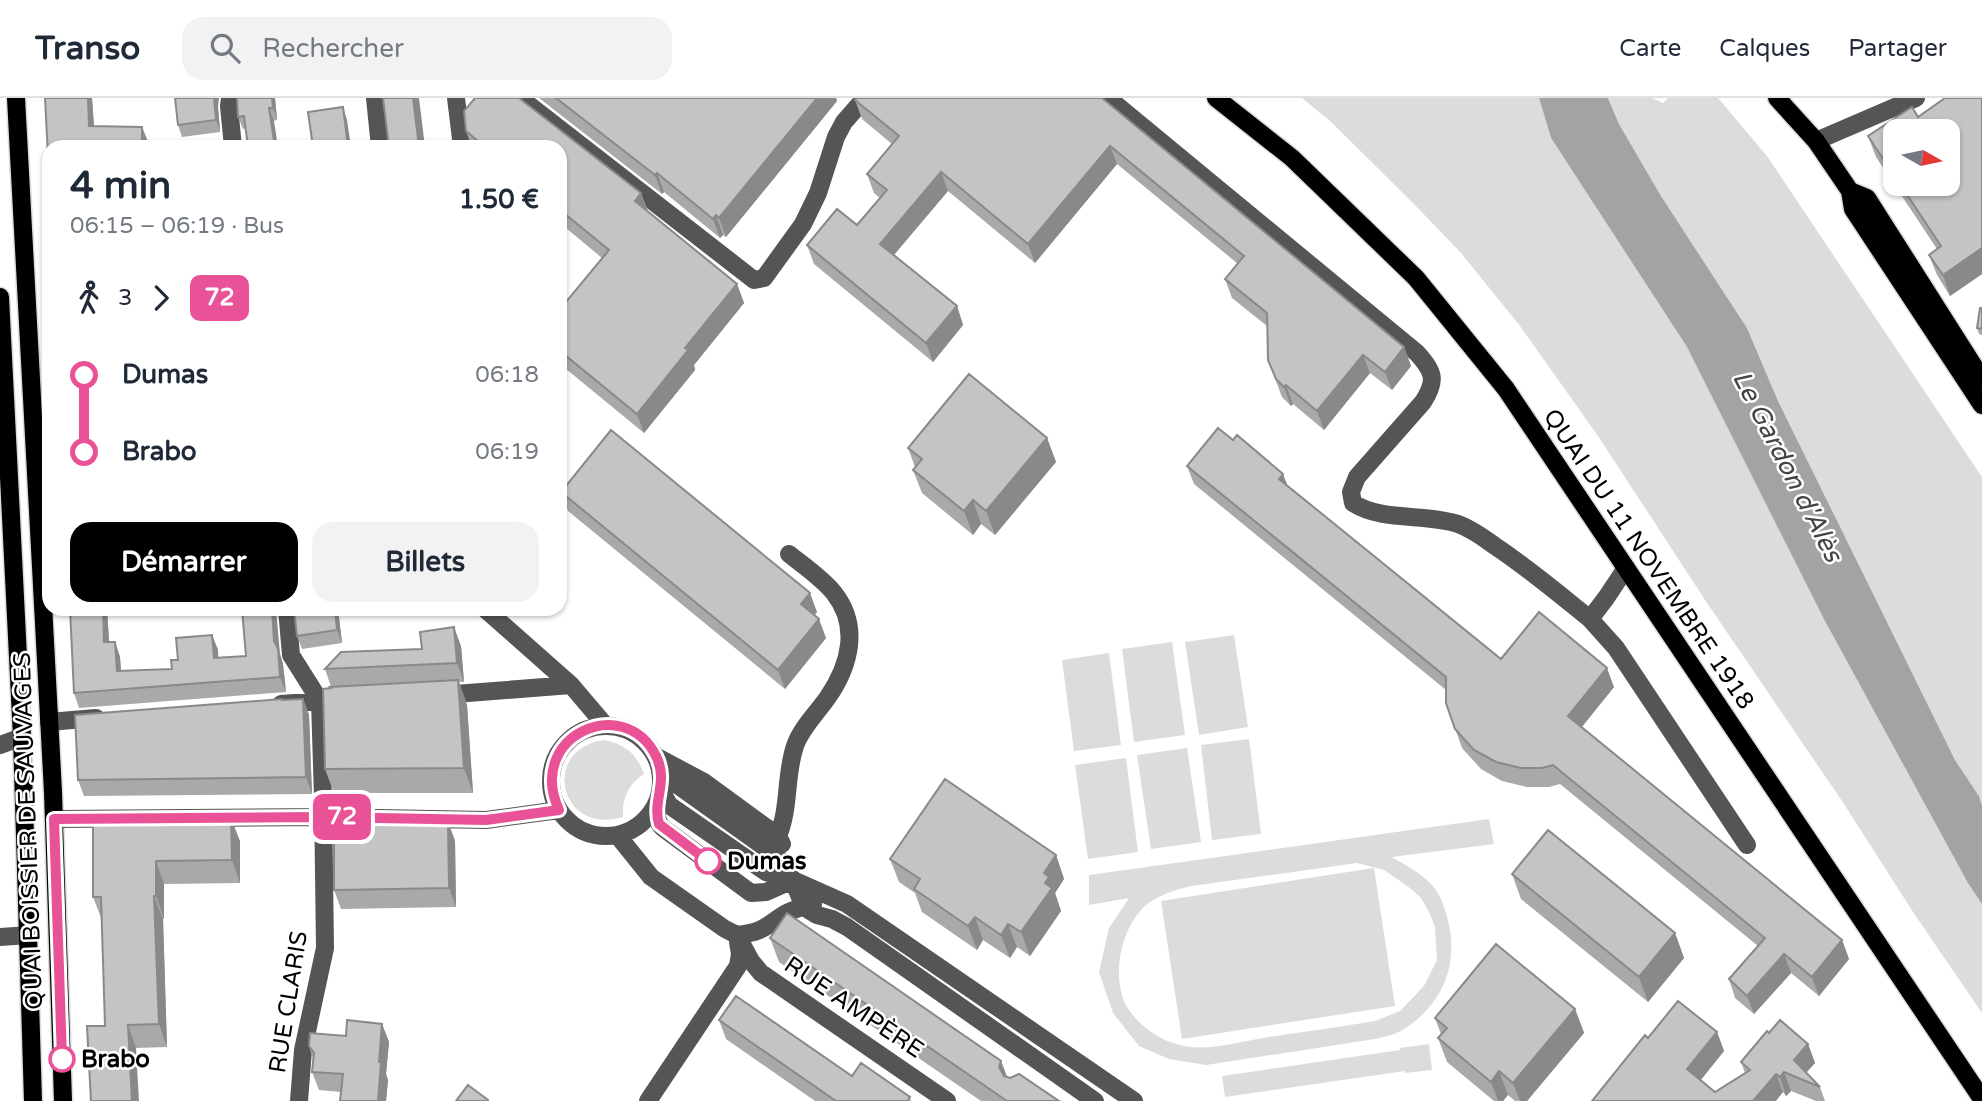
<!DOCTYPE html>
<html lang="fr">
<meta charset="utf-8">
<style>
:root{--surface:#fff;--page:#f2f2f3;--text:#1f2937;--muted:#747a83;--line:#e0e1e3;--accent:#000}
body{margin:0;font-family:"Varela Round",sans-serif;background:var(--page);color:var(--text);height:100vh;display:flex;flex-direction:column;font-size:26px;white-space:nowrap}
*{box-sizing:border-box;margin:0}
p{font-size:23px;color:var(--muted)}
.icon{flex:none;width:38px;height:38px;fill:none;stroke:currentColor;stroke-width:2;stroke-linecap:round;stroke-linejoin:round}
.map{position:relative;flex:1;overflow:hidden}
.sheet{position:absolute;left:42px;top:42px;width:525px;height:476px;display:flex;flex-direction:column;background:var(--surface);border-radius:21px;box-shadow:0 2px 5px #0004}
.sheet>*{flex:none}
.badge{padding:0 14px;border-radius:10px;font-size:24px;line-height:46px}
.needle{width:46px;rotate:99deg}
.fabs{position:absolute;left:1883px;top:21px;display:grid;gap:14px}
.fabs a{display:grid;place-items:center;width:77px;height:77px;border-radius:14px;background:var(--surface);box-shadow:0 2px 5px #0004;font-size:35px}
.map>.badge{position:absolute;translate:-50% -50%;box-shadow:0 0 0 4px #fff}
.legs{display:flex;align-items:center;gap:10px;height:77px;padding:0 28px;font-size:23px}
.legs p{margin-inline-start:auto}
.overview{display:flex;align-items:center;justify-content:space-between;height:119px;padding:0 28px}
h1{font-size:38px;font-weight:700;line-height:52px}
.primary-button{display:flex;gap:14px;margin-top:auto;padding:14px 28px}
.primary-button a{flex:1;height:80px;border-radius:21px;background:var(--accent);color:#fff;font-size:28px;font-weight:700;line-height:80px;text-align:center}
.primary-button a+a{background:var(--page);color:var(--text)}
ul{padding:0 28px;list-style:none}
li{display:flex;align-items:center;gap:24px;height:77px;font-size:26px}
li i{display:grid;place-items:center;width:10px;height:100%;margin:0 9px;background:currentColor}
li i::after{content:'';width:18px;height:18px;margin:-9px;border:5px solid;border-radius:50%;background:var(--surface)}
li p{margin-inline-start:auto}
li:first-child i{background:linear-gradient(#0000 50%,currentColor 0)}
li:last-child i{background:linear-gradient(currentColor 50%,#0000 0)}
header{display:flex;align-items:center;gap:42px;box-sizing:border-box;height:98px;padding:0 35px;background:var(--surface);border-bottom:2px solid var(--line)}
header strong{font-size:33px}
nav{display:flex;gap:38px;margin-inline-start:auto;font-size:24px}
.search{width:490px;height:63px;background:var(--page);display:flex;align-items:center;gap:18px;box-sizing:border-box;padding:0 24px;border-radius:21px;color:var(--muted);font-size:26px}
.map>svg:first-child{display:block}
</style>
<header>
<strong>Transo</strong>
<div class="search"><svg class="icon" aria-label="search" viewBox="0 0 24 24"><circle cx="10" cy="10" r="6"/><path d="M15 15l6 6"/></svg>Rechercher</div>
<nav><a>Carte</a><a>Calques</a><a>Partager</a></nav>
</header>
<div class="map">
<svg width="1982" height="1003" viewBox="0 0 1982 1003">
<rect width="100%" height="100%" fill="#fff"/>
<!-- green -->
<path fill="#dcdcdc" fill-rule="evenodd" d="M1302,0H1539L1551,40L1687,249L1982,806V915L1915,817L1842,703L1707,505L1598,338L1520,228L1461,155L1411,103L1329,22Z
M1608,0H1652L1663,5L1668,0H1718L1767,58L1982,379V708L1979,698L1955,662L1778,303L1747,230L1661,98L1619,26Z
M1234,537L1248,629L1199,637L1185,544Z
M1172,544L1185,637L1134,644L1122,551Z
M1109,555L1121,647L1074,653L1062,562Z
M1249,641L1261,736L1212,742L1201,647Z
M604,642C625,646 637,656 644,676C628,686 622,701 623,719C559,738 540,651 604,642Z
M1187,650L1201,744L1151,751L1137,657Z
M1126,660L1138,754L1088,761L1075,667Z
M1489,721L1494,746L1392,759C1405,767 1421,775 1432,787C1441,797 1446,813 1449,827C1458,872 1440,909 1401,933C1393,937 1383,939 1375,941L1206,967L1169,961L1139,948L1113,915L1099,874L1109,830L1129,800L1089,807V777ZM1357,765L1384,772L1410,790L1421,800L1429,814L1435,829L1437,862L1424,888L1400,913L1375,923C1339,929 1304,934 1268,939C1239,944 1202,956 1173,945C1155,939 1137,925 1127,909C1111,880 1120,832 1144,809C1157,797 1175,792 1192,788Z
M1374,770L1395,908L1182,941L1161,803Z
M1429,946L1432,972L1405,975V973L1225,999L1222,978L1400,952V950Z"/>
<!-- water -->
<path fill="#a3a3a3" d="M1539,0H1608L1619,26L1661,98L1747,230L1778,303L1955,662L1979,698L1982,708V806L1968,785L1824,521L1687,249L1551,40Z"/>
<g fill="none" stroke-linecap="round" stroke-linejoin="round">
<!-- major casing -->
<g stroke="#dbdbdb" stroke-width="21">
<path id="major" d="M16,0L53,694L63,1003
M1216,0L1292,60L1416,180L1506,291L1982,1001
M1777,0L1816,43L1850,93L1853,111L1982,307
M1850,93L1867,100L1982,281
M0,199L22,639L33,1003"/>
</g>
<!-- minor -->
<path stroke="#555" stroke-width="18" d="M230,0L229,8L233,49
M375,0L380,49
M456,0L462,49
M520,0L754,182L764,180L803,126L818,95L836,39L844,24L865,0
M1108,0L1417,255C1434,274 1437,282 1423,304L1357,379L1351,394L1353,405C1382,424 1426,415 1458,426C1472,431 1484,440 1495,448C1528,470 1559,496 1590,521L1606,500L1626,470
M1816,43L1916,0
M287,511L291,557L320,603L323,699L325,850L303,952L299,1003
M485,511L571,587L605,627
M1590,521L1616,550L1747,747
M442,597L571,587
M281,606L348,601
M49,624L96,620
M551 683a55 55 0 1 1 110 0a55 55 0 1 1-110 0Z
M0,647L22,639
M657,659L704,684L778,738L782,746
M662,676L777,758L793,782L804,809L817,817L832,821L847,829L1095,1003
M661,692L669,707L766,774L793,782L847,806L1134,1003
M657,708C657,717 656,724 663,730L751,795L766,794L793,782
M54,721L323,719L486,722L559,712
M618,738L651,779L725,831L737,837L751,863L761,875L947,1003
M778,738C790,710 785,677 795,648C801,630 817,615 828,599C850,567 860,528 834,495C822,480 804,468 789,456
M737,837C764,834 764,829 785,816C793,811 804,809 813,806
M0,839L29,837
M648,1003L738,868L740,856L738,844"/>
<!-- major -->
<use href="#major" stroke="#000" stroke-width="18"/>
</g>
<!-- wall -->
<path fill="#a9a9a9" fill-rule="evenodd" d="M45,0H92L94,28L142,29L148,44V49H49Z
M275,0L277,22L243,31L238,19Z
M475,0H519L641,95L648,113L737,186L744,205L694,267L695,272L644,335L560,266V211L602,160L560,125V49H472L466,33L464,13Z
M539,0H836L837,3L726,139L723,137L720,140L664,94L662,96Z
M1102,0L1404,249L1411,268L1392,292L1370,275L1324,332L1293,306L1291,308L1282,299L1268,262L1267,228L1232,200L1225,181L1238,166L1117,66L1035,165L948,93L894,157L957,208L963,227L933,264L814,166L807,147L857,127L880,100L874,95L867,76L892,46L862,21L855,2Z
M1945,0H1982V176L1950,198L1937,177L1929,157L1937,151L1876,59L1868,38L1912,9L1918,19ZM1895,33H1948V86H1895Z
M218,9L220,34L182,39L178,27Z
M1982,210V237L1979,236L1977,230Z
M1047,340L1056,364L995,437L981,426L973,437L922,395L913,372L915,369L908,350Z
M1187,368L1287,387L1501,561L1614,589L1582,629L1842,842L1849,861L1819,898L1791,875L1754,916L1735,900L1729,881L1758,848L1560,686L1549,689H1527L1502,683L1481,671L1462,650L1446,605V592L1194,386Z
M561,394L817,514L814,517L826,540L785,591L568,413Z
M70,511H107L109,544H115L120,559L121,573L172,571L178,562L212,537L218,552V560L280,556L283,566L286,594L79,610L74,595Z
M294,511H338L342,545L302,551L297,538Z
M461,548L464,584H459L467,607L473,695H334L325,671L331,589L325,571Z
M303,601L309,617L312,696L84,698L78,682L283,602Z
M140,721L240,743V785L164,786V821H163L167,949L136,950L105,928L102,822L93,799Z
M448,724L455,743L456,809L341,811L334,792Z
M1056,757L1064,781L1055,795L1061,813L1030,858L1017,849L1010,860L983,842L977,852L922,814L915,795L899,784L890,761Z
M1512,776L1675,835L1684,860L1648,904L1521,801Z
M770,840L1001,963L1007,979L1059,1003H981L779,864Z
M1575,911L1584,935L1527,1003H1515L1508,997L1503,1003H1494L1447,964L1438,940L1441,936L1435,920Z
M719,922L852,978L910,999L911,1003H815L726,941Z
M382,926L389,944L386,976L388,982L386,1003H340L341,994L319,992L312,974L313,961L309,948L346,938Z
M1717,934L1724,953L1701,982L1715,994L1745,975L1741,964L1769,935L1808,946L1815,965L1806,975L1820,989L1825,1003H1816L1791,993L1786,998L1783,994L1592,1003L1648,940Z"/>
<!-- shaded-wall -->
<path fill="#898989" d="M88,0H92L95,43L89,28Z
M214,0H219L218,9L220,34L216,22Z
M272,0H275L277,22L273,10Z
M413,0H419L425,49H419Z
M817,0H836L837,3L726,139L719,120Z
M343,9L347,22L351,49H348Z
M269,10L274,23L278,49H275Z
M142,29L148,44V49H144L142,44Z
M1110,48L1117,66L1035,165L1028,146Z
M941,74L948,93L887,165L880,146Z
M657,75L664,94L662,96L655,77Z
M641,95L648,114L635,103Z
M716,117L723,137L720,140L713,121Z
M1982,150V176L1950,198L1943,177Z
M737,186L744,205L694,267L695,272L644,335L637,316L685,250Z
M957,208L963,227L933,264L926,245Z
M1404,249L1411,268L1392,292L1385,274Z
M1363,257L1370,275L1324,332L1317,313Z
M1286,287L1293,306L1291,308L1284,289Z
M1047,340L1056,364L995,437L986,413Z
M1283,376L1290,394L1279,381Z
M973,402L981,426L973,437L964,413Z
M810,495L817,514L808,525L801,506Z
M103,511H107L110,559L104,544Z
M272,511H276L280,556L283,566L286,594L280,579L274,543Z
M335,511H338L342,545L337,532Z
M819,521L826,540L785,591L778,572Z
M454,529L461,548L464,584L457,565Z
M212,537L218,552L219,575L214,560Z
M115,544L120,559L122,588L117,573Z
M1607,570L1614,589L1575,637L1568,618Z
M458,582L467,607L473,695L464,670Z
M303,601L309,617L312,696L306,679Z
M231,720L240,743V785L232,762Z
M448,724L455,743L456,809L449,790Z
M1056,757L1064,781L1055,795L1061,813L1030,858L1021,834L1045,785L1044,775Z
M156,763L164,786V821L156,798Z
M154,798L163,821L167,949L159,926Z
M975,819L983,842L977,852L968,828Z
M1008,826L1017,849L1010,860L1001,837Z
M1675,835L1684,860L1648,904L1639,879Z
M1842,842L1849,861L1819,898L1812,879Z
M1784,856L1791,875L1754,916L1747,898Z
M1575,911L1584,935L1527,1003H1520L1513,985Z
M382,926L389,944L386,976L388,982L386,1003H378L379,964Z
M128,927L136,950L139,1003H132Z
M1717,934L1724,953L1694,990L1687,971Z
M1808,946L1815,965L1800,981L1794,962Z
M1001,963L1010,987L1008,993L999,969Z
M1499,973L1508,997L1503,1003H1498L1491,984Z
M1784,974L1791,993L1786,998L1780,979Z
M1776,976L1783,994L1776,1003H1753Z"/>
<!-- building -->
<path fill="#c4c4c4" stroke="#898989" stroke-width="2" d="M45,0H88L89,28L142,29V44H89V49H49V77Z
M175,0H214L216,22L178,27Z
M237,0H272L273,10H269L275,49H248L244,18L238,19Z
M383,0H413L419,49H389Z
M475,0H519L641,95L635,103L737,186L685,250L688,252L637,316L560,253V211L609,152L560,112V49H485L466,33L464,13Z
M556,0H817L719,120L716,117L713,121L657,75L655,77Z
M857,0H1102L1404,249L1385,274L1363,257L1317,313L1286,287L1284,289L1276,281L1268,262L1267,215L1225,181L1244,158L1110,48L1028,146L941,74L880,146L957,208L926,245L807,147L837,111L857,127L887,92L867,76L899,38L855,2Z
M1945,0H1982V150L1943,177L1929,157L1941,148L1900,86H1948V33H1895V79L1868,38L1912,9L1918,19Z
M343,9L348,49H313L308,14Z
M1980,210H1982V231L1977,230Z
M969,276L1047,340L986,413L973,402L964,413L913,372L922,361L908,350Z
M1218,330L1233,342L1237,337L1283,376L1279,381L1501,561L1539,514L1607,570L1568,618L1842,842L1812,879L1784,856L1747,898L1729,881L1765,840L1553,667L1542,670H1521L1496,664L1474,652L1455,631L1446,605V579L1187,368Z
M611,332L810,495L801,506L819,521L778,572L561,394Z
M70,511H103L104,544H115L117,573L172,571L171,562H178L176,540L212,537L214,560L246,558L242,511H272L274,543L278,551L280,579L74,595Z
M294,511H335L337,532L297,538Z
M454,529L457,565L325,571L341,554L422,551L420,534Z
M458,582L464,670L325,671L323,591L331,590L330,589Z
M282,601V602L303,601L306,679L78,682L75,617Z
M945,681L1056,757L1044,775L1049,779L1045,785L1052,790L1021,834L1008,826L1001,837L975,819L968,828L914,791L920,781L890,761Z
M93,716H137L138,721L231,720L232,762L156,763V798H154L159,926L128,927L132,1003H91L87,928H105L101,799H93Z
M448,724L449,790L334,792V726Z
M1548,732L1675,835L1639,879L1512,776Z
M787,815L1001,963L999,969L1004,978L1010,980L1019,976L1059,1003H1007L770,840Z
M1496,846L1575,911L1513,985L1499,973L1491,984L1438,940L1447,930L1435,920Z
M736,898L852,978L861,965L910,999L907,1003H836L719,922Z
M1678,903L1717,934L1687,971L1715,994L1750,972L1741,964L1767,933L1769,935L1780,922L1808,946L1794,962L1820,989L1784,974L1780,979L1776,976L1753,1003H1592L1645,937L1648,940Z
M347,922L382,926L379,964H381L378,1003H340L343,976L312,974L314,955L309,948L310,935L346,938Z
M468,987L488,1002V1003H456Z"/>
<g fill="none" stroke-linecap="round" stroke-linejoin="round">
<!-- line-1 casing -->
<g stroke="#fff" stroke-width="16">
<path id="line-1" d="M62,961L54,721L323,719L486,722L559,712C525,638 624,594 656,658C669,684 652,702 659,726L708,763"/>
</g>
<!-- line-1 -->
<use href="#line-1" stroke="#ea5297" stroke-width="10"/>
</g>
<!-- markers -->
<g fill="#fff" stroke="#ea5297" stroke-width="3.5">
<circle cx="708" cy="763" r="12"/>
<circle cx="62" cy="961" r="12"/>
</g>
<g text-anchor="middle" stroke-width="5" stroke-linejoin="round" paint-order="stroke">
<!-- street labels -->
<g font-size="24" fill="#000" stroke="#fff">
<text transform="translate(1649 461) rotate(56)" y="8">QUAI DU 11 NOVEMBRE 1918</text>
<text transform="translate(28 733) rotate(-92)" y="8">QUAI BOISSIER DE SAUVAGES</text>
<text transform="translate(288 904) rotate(-81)" y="8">RUE CLARIS</text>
<text transform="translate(854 909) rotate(34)" y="8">RUE AMPÈRE</text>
</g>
<!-- stop labels -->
<g font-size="24" font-weight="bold" fill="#000" stroke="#fff" text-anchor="start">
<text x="727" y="771">Dumas</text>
<text x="81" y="969">Brabo</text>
</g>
<!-- water labels -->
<g font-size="26" font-style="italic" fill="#444" stroke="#fff">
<text transform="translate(1788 368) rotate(63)" y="9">Le Gardon d'Alès</text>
</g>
</g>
</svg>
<div class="fabs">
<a><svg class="needle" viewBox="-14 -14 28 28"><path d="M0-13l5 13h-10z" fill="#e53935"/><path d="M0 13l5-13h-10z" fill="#747a83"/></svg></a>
</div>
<b class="badge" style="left:342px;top:719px;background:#ea5297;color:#fff">72</b>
<section class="sheet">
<div class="overview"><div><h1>4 min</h1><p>06:15 – 06:19 · Bus</p></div><b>1.50 €</b></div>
<div class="legs"><svg class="icon" aria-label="walk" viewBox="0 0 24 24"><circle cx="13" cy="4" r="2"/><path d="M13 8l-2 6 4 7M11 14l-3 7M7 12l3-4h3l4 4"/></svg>3<svg class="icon" aria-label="forward" viewBox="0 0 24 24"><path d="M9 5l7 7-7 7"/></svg><b class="badge" style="background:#ea5297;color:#fff">72</b></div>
<ul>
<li><i style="color:#ea5297"></i><b>Dumas</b><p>06:18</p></li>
<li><i style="color:#ea5297"></i><b>Brabo</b><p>06:19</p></li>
</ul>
<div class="primary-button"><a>Démarrer</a><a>Billets</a></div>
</section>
</div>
